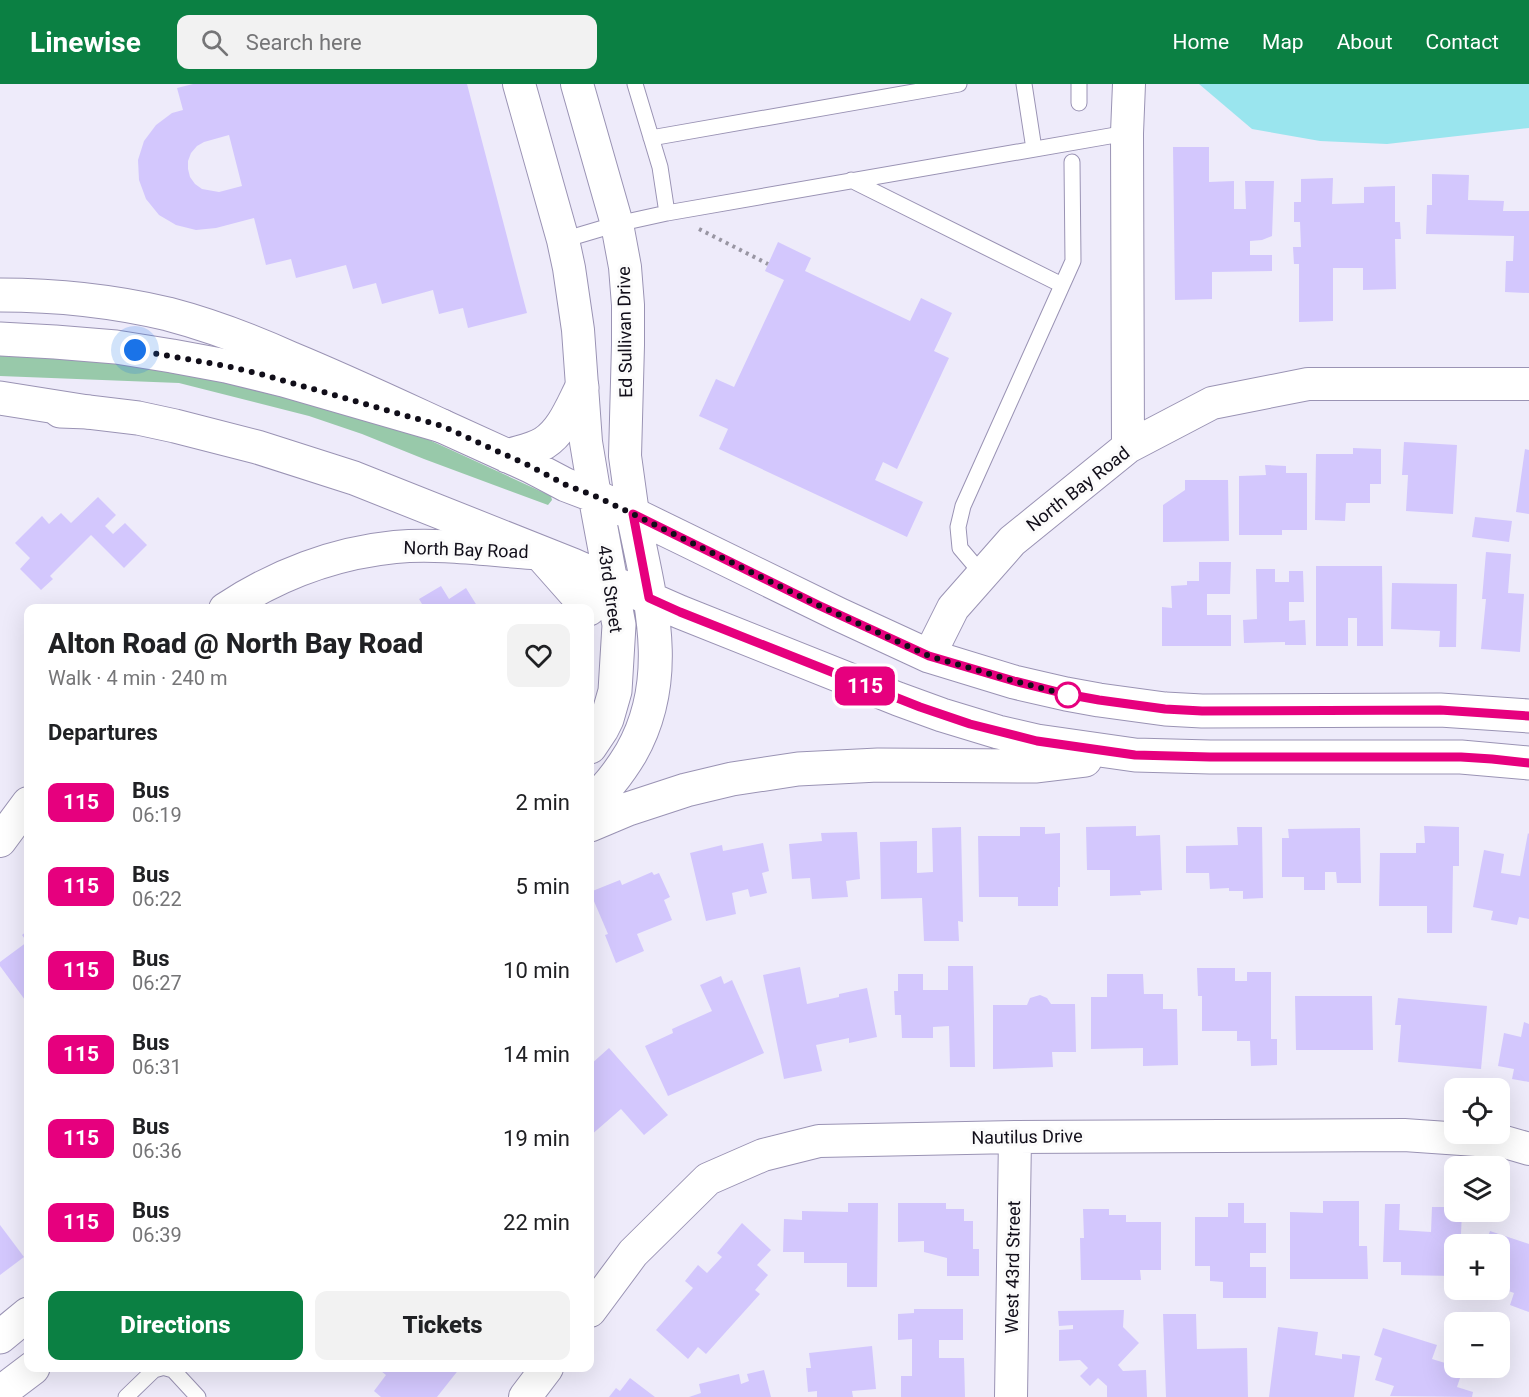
<!DOCTYPE html>
<meta charset="utf-8">
<style>
:root{--surface:#fff;--page:#f2f2f2;--text:#202124;--muted:#757577;--accent:#0b8043}
body{margin:0;font-family:Roboto,sans-serif;background:var(--page);color:var(--text);height:100vh;display:flex;flex-direction:column;font-size:22px;white-space:nowrap}
*{box-sizing:border-box;margin:0}
p{font-size:20px;color:var(--muted)}
.icon{flex:none;width:33px;height:33px;fill:none;stroke:currentColor;stroke-width:2;stroke-linecap:round;stroke-linejoin:round}
.map{position:relative;flex:1;overflow:hidden}
.panel{position:absolute;left:24px;top:520px;width:570px;height:768px;display:flex;flex-direction:column;background:var(--surface);border-radius:12px;box-shadow:0 6px 24px #0002}
.panel>*{flex:none}
.badge{padding:0 12px;border-radius:9px;font-size:21px;line-height:39px}
.buttons{position:absolute;left:1444px;top:994px;display:grid;gap:12px}
.buttons a{display:grid;place-items:center;width:66px;height:66px;border-radius:12px;background:var(--surface);box-shadow:0 6px 24px #0002;font-size:30px}
.you{position:absolute;width:30px;height:30px;margin:-15px;border:4px solid #fff;border-radius:50%;background:#1a73e8;box-shadow:0 0 0 9px #1a73e833}
.map>.badge{position:absolute;translate:-50% -50%;box-shadow:0 0 0 3px #fff}
h2{padding:0 24px;font-size:22px;line-height:54px}
.round{display:grid;place-items:center;flex:none;width:63px;height:63px;border-radius:12px;background:var(--page)}
.overview{display:flex;align-items:center;justify-content:space-between;height:102px;padding:0 24px}
h1{font-size:28px;font-weight:800;line-height:45px}
.cta{display:flex;gap:12px;margin-top:auto;padding:12px 24px}
.cta a{flex:1;height:69px;border-radius:12px;background:var(--accent);color:#fff;font-size:24px;font-weight:800;line-height:69px;text-align:center}
.cta a+a{background:var(--page);color:var(--text)}
ul{padding:0;list-style:none}
li{display:flex;align-items:center;gap:18px;height:84px;padding:0 24px}
li div{flex:1}
li b{display:block;font-size:22px}
li em{font-style:normal}
li .badge{min-width:66px;font-weight:700;text-align:center}
header{display:flex;align-items:center;gap:36px;box-sizing:border-box;height:84px;padding:0 30px;background:var(--accent);color:#fff}
header strong{font-size:28px}
nav{display:flex;gap:33px;margin-inline-start:auto;font-size:21px}
.search{width:420px;height:54px;background:var(--page);display:flex;align-items:center;gap:15px;box-sizing:border-box;padding:0 21px;border-radius:12px;color:var(--muted);font-size:22px}
.map>svg:first-child{display:block}
</style>
<header>
<strong>Linewise</strong>
<div class="search"><svg class="icon" aria-label="search" viewBox="0 0 24 24"><circle cx="10" cy="10" r="6"/><path d="M15 15l6 6"/></svg>Search here</div>
<nav><a>Home</a><a>Map</a><a>About</a><a>Contact</a></nav>
</header>
<div class="map">
<svg width="1529" height="1313" viewBox="0 0 1529 1313">
<rect width="100%" height="100%" fill="#eeebfa"/>
<!-- green -->
<path fill="#98c9aa" d="M0,263L142,274L412,348L551,412L552,416L548,421L424,375L362,350L309,332L179,299L0,292Z"/>
<!-- water -->
<path fill="#9ae5ee" d="M1199,0H1529V44L1387,60L1320,57L1252,45Z"/>
<!-- building -->
<path fill="#d3c7fd" fill-rule="evenodd" d="M193,0H467L527,229L468,244L463,224L439,230L433,206L382,220L376,199L353,205L346,181L296,194L291,175L266,181L254,134L216,144L196,146L176,141L159,131L146,115L139,96L138,76L144,57L156,41L172,29L183,26L177,4ZM229,51L242,102L219,108L202,105L195,100L190,93L188,85V77L191,69L197,62L204,58Z
M1173,63H1209V98L1234,97V125H1246L1245,97H1274L1272,152L1262,156L1250,157V171H1272V187L1212,188V215L1175,216Z
M1432,90L1469,91L1468,116L1504,117L1503,127H1529V209L1505,208L1506,177H1513L1514,152L1426,150L1427,121H1432Z
M1333,94L1332,120L1364,119V103L1395,102V138H1400L1401,155H1395L1396,205L1363,206V184H1333V237L1299,238V180H1294L1293,163H1301L1300,138H1294V118H1301V95Z
M778,158L811,174L805,187L910,237L921,214L952,229L934,267L949,274L897,385L883,378L875,396L923,418L907,453L719,365L728,345L699,332L716,295L734,303L784,196L765,187Z
M1404,358L1457,361L1453,430L1406,427L1408,391H1402Z
M1353,364L1381,365V400H1370V419H1346L1345,437L1315,436L1316,370H1353Z
M1525,365L1529,366V430L1516,428Z
M1265,381L1286,382V389H1307V446H1282V451H1239V392L1266,391Z
M1185,396H1228L1229,457L1163,458V421L1185,406Z
M98,413L116,431L105,442L113,450L125,439L147,461L124,484L91,451L50,492L53,495L41,506L20,485L30,474L15,459L42,432L49,440L61,429L71,439Z
M1475,433L1512,437L1509,458L1472,453Z
M1486,468L1511,470L1508,509L1524,510L1520,568L1481,565L1486,515H1482Z
M1199,478H1231L1230,510H1207V531H1231V562H1162V523L1172,524L1171,502L1187,501V497H1199Z
M1316,482H1382L1383,562H1357V534H1348V562H1316Z
M1256,485H1275V498H1289V487H1303L1304,518H1289V537L1305,536L1306,561H1285V558L1244,559L1243,536L1257,535Z
M1392,499L1457,500L1456,563H1439L1440,547L1391,545Z
M441,502L449,515L466,504L479,525H425L419,515Z
M1136,742V752L1160,751L1162,806L1140,807L1141,811L1110,812V786H1087L1086,743Z
M1424,742L1459,743V782H1453L1452,849H1427V822H1379L1380,769H1416V759H1425Z
M961,743L963,838L958,837L959,857H924L922,814L881,815L880,758L917,757V789L933,788L932,744Z
M1020,743H1045V750L1060,749V803H1058V822H1018V813H979L978,752H1020Z
M1237,743H1262L1263,814L1243,815V807H1229V804L1210,805L1209,789H1186V762L1238,761Z
M1360,744L1361,799H1337L1336,788H1325V806H1304V793H1282V754H1289L1288,745Z
M857,748L860,795L846,797L848,813L812,815L810,794L792,795L789,760L822,757L821,749Z
M1528,749L1529,750V835L1519,833L1517,841L1491,836L1493,827L1473,823L1484,766L1504,770L1501,789L1520,792Z
M763,759L769,787L762,789L767,809L750,813L748,805L732,809L736,830L706,837L690,769L722,761L723,767Z
M652,788L654,791L659,789L670,813L664,816L672,836L637,850L644,867L616,879L605,851L608,850L590,808L620,796L622,801Z
M28,846V914L25,916L0,882V878L27,858L22,851Z
M948,882H973L975,983H950L949,942L933,943V954H902L901,931H895L894,907H898V890H923V906H948Z
M800,883L807,920L839,913V910L867,904L877,953L849,959V954L816,961L822,987L784,995L763,891Z
M1197,884H1235V897H1247V888H1271V955H1277V981L1251,982L1250,957H1237V947H1202V912H1198Z
M1107,890H1143L1144,910H1163V925H1177L1178,981L1143,982V964L1091,965V913H1107Z
M721,892L724,900L732,896L764,969L668,1012L645,962L673,949L672,945L712,927L700,901Z
M1040,911L1047,914L1051,920H1075L1076,968H1052L1053,983L993,985V921H1027L1030,914Z
M1295,912H1372L1373,966H1296Z
M1398,914L1487,922L1481,985L1398,978L1401,941H1395Z
M1524,938L1529,940V998L1512,995L1514,985L1498,982L1504,949L1521,953Z
M609,964L668,1031L644,1051L621,1025L590,1052V981Z
M1323,1117H1359V1162H1367L1368,1195H1290V1128L1323,1129Z
M848,1119H878L877,1203H847V1179H804V1168H783L784,1135L802,1136V1127L848,1128Z
M898,1119H946V1125H964V1137H973V1165H979V1192H947V1174L924,1168V1157L898,1158Z
M1228,1119H1244V1139H1266V1169H1250V1183H1266V1214H1223V1198L1210,1197V1182H1195V1133H1228Z
M1385,1120H1400L1399,1146L1431,1148L1432,1123H1455V1128H1462L1461,1150H1456L1454,1192L1401,1191V1178H1383Z
M1083,1125H1109V1131H1126V1138H1161V1186H1140L1141,1196H1081L1080,1154H1084Z
M742,1139L771,1166L757,1181L768,1191L755,1206L760,1210L706,1270L698,1263L688,1275L656,1246L693,1204L685,1197L698,1181L707,1189L722,1173L717,1169Z
M0,1141L24,1173L0,1191Z
M1490,1147L1529,1160V1228L1510,1221L1514,1209L1500,1204V1161H1485Z
M914,1225H963V1256H939V1274H964L965,1313H901V1292H912V1255L898,1256V1230L914,1229Z
M1124,1226L1123,1243L1139,1259L1118,1281L1123,1287L1146,1286L1147,1313H1107V1302L1098,1294L1090,1302L1080,1292L1088,1284L1080,1276L1059,1277V1246L1073,1245V1241L1059,1242L1058,1227Z
M1163,1230H1196L1197,1265L1247,1264L1248,1313H1166Z
M1278,1243L1318,1248L1315,1271L1342,1275V1270L1360,1272L1354,1313H1269Z
M1383,1244L1437,1261L1432,1275L1455,1282V1284L1463,1285L1457,1303L1473,1308L1472,1313L1390,1312L1394,1302L1375,1296L1382,1274L1374,1271Z
M872,1262L876,1305L852,1307L853,1313H817V1307L808,1308L806,1284H811L809,1269Z
M377,1284H460L437,1313H381L374,1307L386,1291Z
M764,1286L771,1313H689L701,1309L699,1300L739,1290L741,1300L749,1297L747,1290Z
M630,1294L655,1313H609L616,1304L620,1307Z"/>
<g fill="none" stroke-linecap="round" stroke-linejoin="round">
<!-- service casing -->
<g stroke="#9a93b4" stroke-width="17">
<path id="service" d="M635,0L660,83L667,129
M1024,0L1034,65
M1079,0V19
M651,54L959,0
M851,96L1062,201
M563,156L617,140L667,129L1127,49
M982,490L960,464L958,443L963,422L1073,177L1072,78
M166,1284L173,1286L198,1313
M126,1313L154,1286L161,1284"/>
</g>
<!-- minor casing -->
<g stroke="#9a93b4" stroke-width="34">
<path id="minor" d="M519,0L563,156L569,184L578,246L586,358L595,412
M577,0L617,140L625,183L628,221V261L625,372L633,430
M1128,363L1127,49L1129,0
M225,525C276,491 335,469 395,463C440,459 487,466 532,469
M929,572L953,524L1012,457L1128,363L1212,319L1308,300H1529
M0,757L28,719
M590,1227L633,1169L708,1095L763,1071L819,1057L1015,1053L1404,1051L1505,1058L1529,1065
M525,1313L547,1284
M1011,1313L1015,1053"/>
</g>
<!-- primary casing -->
<g stroke="#9a93b4" stroke-width="35">
<path id="primary" d="M0,255L55,258L116,263L172,272L226,282L283,296L442,342L530,382L566,401L595,412L633,430L838,530L929,572L1014,598L1066,610L1099,616L1165,625L1202,627L1440,626L1529,632
M60,327L88,328L138,334L175,342L257,363L354,394L573,481L680,528L898,615L942,631L998,648L1037,657L1135,671L1210,673H1461L1529,679
M507,372C519,368 533,366 544,359C563,347 572,322 582,303
M543,473L589,525
M590,663L602,645L607,635L615,607L619,541L595,412
M590,719C607,705 619,689 631,669C675,592 649,511 633,430
M590,741L628,725L686,706L732,695L798,685L878,681L1035,682L1085,676
M0,1253L28,1230
M0,1309L33,1284"/>
</g>
<!-- motorway casing -->
<g stroke="#9a93b4" stroke-width="35">
<path id="motorway" d="M0,211C56,211 113,217 168,230C210,241 252,257 292,275C343,296 392,319 442,342
M0,314L88,328"/>
</g>
<!-- path -->
<path stroke="#9996a3" stroke-width="4" stroke-dasharray="3 4.5" stroke-linecap="butt" d="M699,145L768,180"/>
<!-- service -->
<use href="#service" stroke="#fff" stroke-width="15"/>
<!-- minor -->
<use href="#minor" stroke="#fff" stroke-width="32"/>
<!-- primary -->
<use href="#primary" stroke="#fff" stroke-width="33"/>
<!-- motorway -->
<use href="#motorway" stroke="#fff" stroke-width="33"/>
</g>
<g fill="none" stroke-linecap="round" stroke-linejoin="round">
<!-- line casing -->
<g stroke="#fff" stroke-width="14">
<path id="line" d="M1529,632L1440,626L1202,627L1165,625L1099,616L1066,610L1014,597L929,572L818,521L633,430L649,514L680,528L920,623L970,640L1037,657L1135,671L1210,673H1461L1492,675L1529,679"/>
</g>
<!-- line -->
<use href="#line" stroke="#e6007e" stroke-width="9"/>
<!-- walk -->
<path stroke="#110e19" stroke-width="6" stroke-dasharray="0 10.8" d="M135,266L226,282L264,291L442,342L530,382L566,401L595,412L633,430L818,521L929,572L1014,597L1068,611"/>
</g>
<!-- markers -->
<circle fill="#fff" stroke="#e6007e" stroke-width="3" cx="1068" cy="611" r="12"/>
<g text-anchor="middle" stroke-width="6" stroke-linejoin="round" paint-order="stroke">
<!-- street labels -->
<g font-size="18" fill="#110e19" stroke="#fbfbfb">
<text transform="translate(625 248) rotate(-91)" y="6">Ed Sullivan Drive</text>
<text transform="translate(1078 405) rotate(-38)" y="6">North Bay Road</text>
<text transform="translate(466 466) rotate(2)" y="6">North Bay Road</text>
<text transform="translate(610 505) rotate(82)" y="6">43rd Street</text>
<text transform="translate(1027 1053) rotate(-1)" y="6">Nautilus Drive</text>
<text transform="translate(1013 1183) rotate(-89)" y="6">West 43rd Street</text>
</g>
</g>
</svg>
<div class="buttons">
<a><svg class="icon" aria-label="locate" viewBox="0 0 24 24"><circle cx="12" cy="12" r="6"/><path d="M12 2v4M12 18v4M2 12h4M18 12h4"/></svg></a>
<a><svg class="icon" aria-label="layers" viewBox="0 0 24 24"><path d="M12 4l9 5-9 5-9-5zM3 14l9 5 9-5"/></svg></a>
<a>+</a>
<a>−</a>
</div>
<div class="you" style="left:135px;top:266px"></div>
<b class="badge" style="left:865px;top:602px;background:#e6007e;color:#fff">115</b>
<section class="panel">
<div class="overview"><div><h1>Alton Road @ North Bay Road</h1><p>Walk · 4 min · 240 m</p></div><a class="round"><svg class="icon" aria-label="heart" viewBox="0 0 24 24"><path d="M12 20l-8-8c-3-5 5-10 8-4 3-6 11-1 8 4z"/></svg></a></div>
<h2>Departures</h2>
<ul>
<li><span class="badge" style="background:#e6007e;color:#fff">115</span><div><b>Bus</b><p>06:19</p></div><em>2 min</em></li>
<li><span class="badge" style="background:#e6007e;color:#fff">115</span><div><b>Bus</b><p>06:22</p></div><em>5 min</em></li>
<li><span class="badge" style="background:#e6007e;color:#fff">115</span><div><b>Bus</b><p>06:27</p></div><em>10 min</em></li>
<li><span class="badge" style="background:#e6007e;color:#fff">115</span><div><b>Bus</b><p>06:31</p></div><em>14 min</em></li>
<li><span class="badge" style="background:#e6007e;color:#fff">115</span><div><b>Bus</b><p>06:36</p></div><em>19 min</em></li>
<li><span class="badge" style="background:#e6007e;color:#fff">115</span><div><b>Bus</b><p>06:39</p></div><em>22 min</em></li>
</ul>
<div class="cta"><a>Directions</a><a>Tickets</a></div>
</section>
</div>
